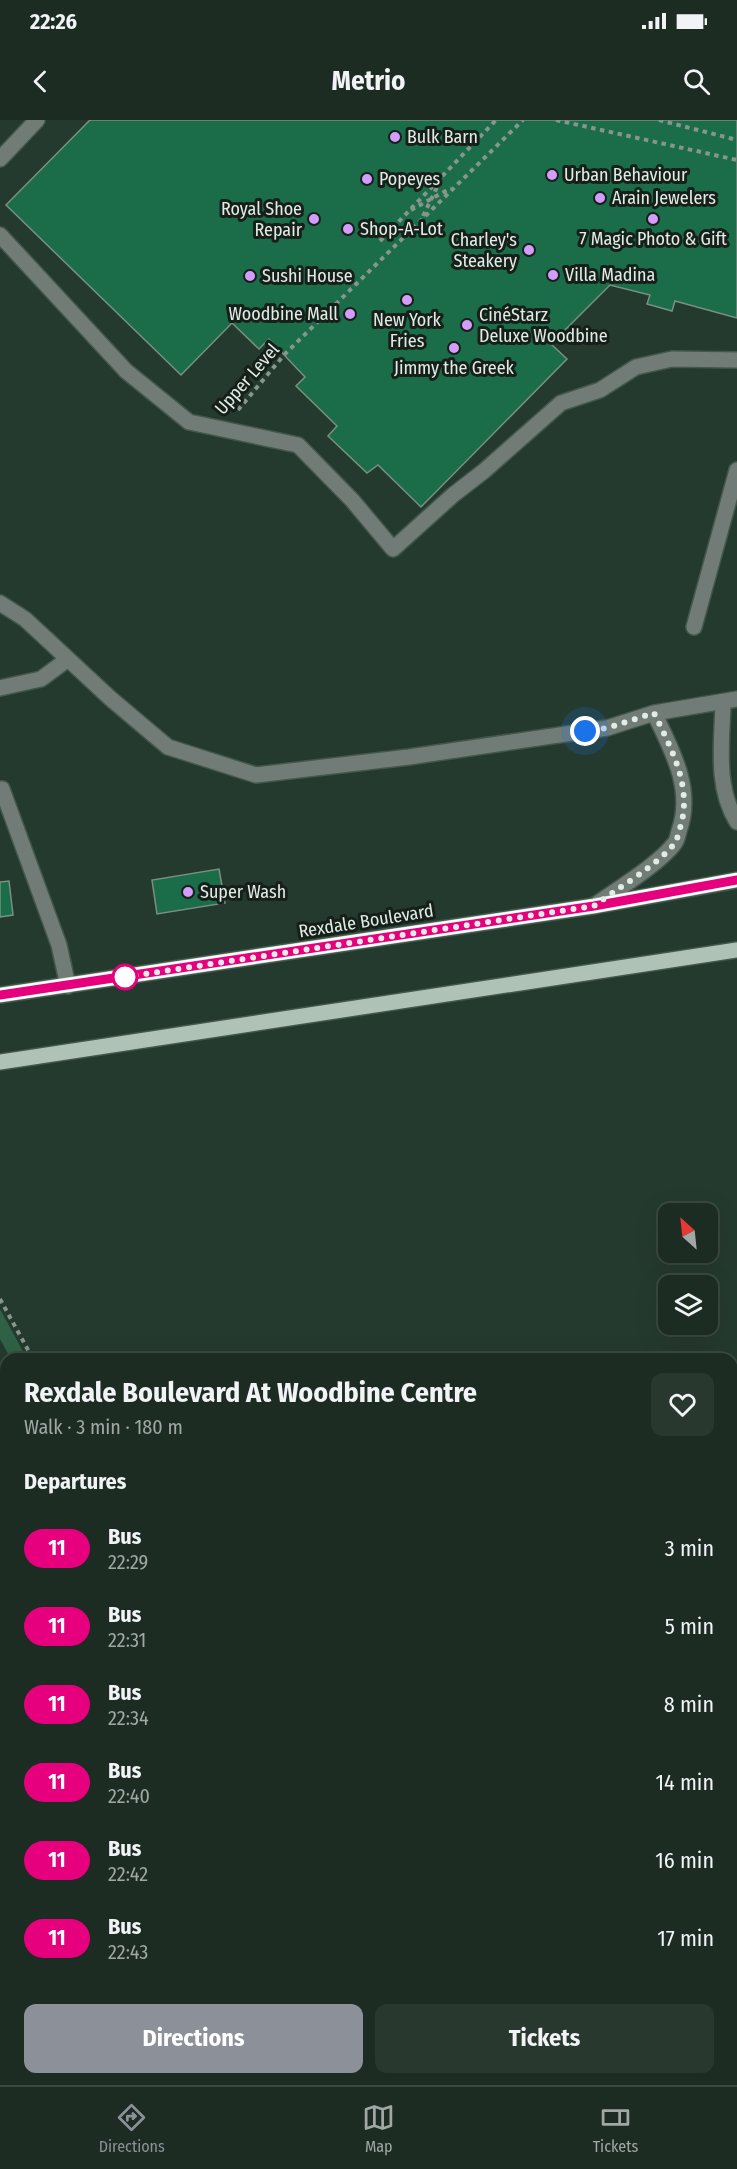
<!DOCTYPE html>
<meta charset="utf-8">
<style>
:root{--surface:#1c2c22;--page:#29382f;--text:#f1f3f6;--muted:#a0a7a5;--line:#3a4840;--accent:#8c9099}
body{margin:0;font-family:"Fira Sans Condensed",sans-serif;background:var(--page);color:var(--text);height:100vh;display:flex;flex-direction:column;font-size:22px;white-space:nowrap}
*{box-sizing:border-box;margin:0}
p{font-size:20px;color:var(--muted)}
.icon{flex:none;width:33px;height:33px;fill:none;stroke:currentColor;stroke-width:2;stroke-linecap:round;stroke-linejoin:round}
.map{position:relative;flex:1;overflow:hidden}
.sheet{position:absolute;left:0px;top:1233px;width:738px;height:732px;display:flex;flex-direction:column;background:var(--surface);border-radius:18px 18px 0 0;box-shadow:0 6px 24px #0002,0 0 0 2px var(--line)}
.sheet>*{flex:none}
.badge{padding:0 12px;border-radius:20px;font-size:21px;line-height:39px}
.needle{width:39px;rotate:333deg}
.tools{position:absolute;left:658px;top:1083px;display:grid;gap:12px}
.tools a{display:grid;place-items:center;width:60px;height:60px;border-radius:12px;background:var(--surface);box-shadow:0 6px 24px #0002,0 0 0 2px var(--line);font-size:30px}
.you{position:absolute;width:30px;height:30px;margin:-15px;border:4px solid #fff;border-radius:50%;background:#1a73e8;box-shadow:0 0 0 9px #1a73e833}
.map>.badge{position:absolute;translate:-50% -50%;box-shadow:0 0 0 3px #fff}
h2{padding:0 24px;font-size:22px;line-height:54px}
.round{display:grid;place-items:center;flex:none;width:63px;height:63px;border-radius:12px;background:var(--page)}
.overview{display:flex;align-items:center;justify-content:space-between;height:102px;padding:0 24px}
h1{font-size:28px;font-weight:700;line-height:45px}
.action{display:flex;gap:12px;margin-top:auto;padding:12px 24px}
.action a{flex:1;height:69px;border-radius:12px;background:var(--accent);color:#fff;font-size:24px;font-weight:700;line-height:69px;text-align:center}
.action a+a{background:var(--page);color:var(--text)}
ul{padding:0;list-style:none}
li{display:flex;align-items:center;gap:18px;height:78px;padding:0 24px}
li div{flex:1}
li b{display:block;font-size:22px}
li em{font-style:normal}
li .badge{min-width:66px;font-weight:700;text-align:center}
.status{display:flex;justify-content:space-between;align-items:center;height:42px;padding:0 30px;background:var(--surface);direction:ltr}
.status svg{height:16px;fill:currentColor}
header{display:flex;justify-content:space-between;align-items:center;height:78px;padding:0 24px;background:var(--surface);font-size:27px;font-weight:700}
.tabs{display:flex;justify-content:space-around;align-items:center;height:84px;border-top:2px solid var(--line);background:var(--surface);font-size:16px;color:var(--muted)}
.tabs a{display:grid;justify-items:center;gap:3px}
.tabs .current{color:var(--accent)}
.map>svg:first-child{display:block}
</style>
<div class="status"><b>22:26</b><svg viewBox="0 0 49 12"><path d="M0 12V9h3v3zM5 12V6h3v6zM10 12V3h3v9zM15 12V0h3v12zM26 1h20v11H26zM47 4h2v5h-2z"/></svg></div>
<header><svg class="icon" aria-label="back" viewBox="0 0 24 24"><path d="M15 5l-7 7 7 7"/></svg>Metrio<svg class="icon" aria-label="search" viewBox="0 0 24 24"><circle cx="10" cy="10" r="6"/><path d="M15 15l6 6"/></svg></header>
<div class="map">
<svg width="737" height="1965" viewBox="0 0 737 1965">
<rect width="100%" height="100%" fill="#253a2e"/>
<!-- green -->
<path fill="#2f6147" d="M0,1189L27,1239H11L0,1219Z
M0,1444L6,1455V1959H275L278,1965H0Z"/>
<!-- building -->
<path fill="#1b6c48" stroke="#799082" stroke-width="1.5" d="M90,0H737V198L675,181L672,191L647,184L650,175L610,165L551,224L567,239L421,387L378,345L367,353L328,316L337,306L296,266L305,257L269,219L259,229L232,203L181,255L6,85Z
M219,749L225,783L157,794L152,760Z
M9,761L13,795L0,797V762Z
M6,1708V1848L0,1851V1712Z
M732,1752L737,1762V1965H502L498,1959H732Z
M88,1959H177L180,1965H91Z
M227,1959H258L261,1965H216Z"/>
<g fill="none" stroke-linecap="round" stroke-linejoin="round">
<!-- minor casing -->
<g stroke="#43574b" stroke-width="18">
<path id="minor" d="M0,39L37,0
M0,115L126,251L189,302L298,325L352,380L393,429L453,375L484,351L561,283L600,270L636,247L672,239L737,240
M0,483L25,499L110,578L168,627L256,655L409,637L607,608L654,593L737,579
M694,507L737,350
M0,568L41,559L68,539
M723,583C722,622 715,667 737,702
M0,669H2L59,825L68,866
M594,786C616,770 659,744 674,724C677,721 678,715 679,711C694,670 672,630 654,593
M0,1263L6,1274
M0,1377L6,1388
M732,1393L737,1392
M732,1430L737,1429
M0,1596L6,1593
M732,1619L737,1618
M0,1644L6,1641
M315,1959L319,1965
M381,1959L385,1965"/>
</g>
<!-- major casing -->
<g stroke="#43574b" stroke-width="18">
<path id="major" d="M0,875L594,786L737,760
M0,942L737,830"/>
</g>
<!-- path -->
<path stroke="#86968c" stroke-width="4" stroke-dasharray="4.5 4.5" stroke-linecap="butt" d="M556,0L737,40
M659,0L737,20
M411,90L451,68
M423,96L441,59
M380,121L496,0
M238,290L284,235L523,0
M0,1179L33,1239
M0,1442L6,1448
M732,1457L737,1456
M281,1959L285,1965
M422,1959L425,1965"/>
<!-- minor -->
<use href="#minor" stroke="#727c76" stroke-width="15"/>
<!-- major -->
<use href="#major" stroke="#aec3b6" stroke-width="15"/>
</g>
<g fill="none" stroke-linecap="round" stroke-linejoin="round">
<!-- line casing -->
<g stroke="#fff" stroke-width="14">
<path id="line" d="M0,875L594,786L737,760"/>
</g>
<!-- line -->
<use href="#line" stroke="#e6007e" stroke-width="9"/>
<!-- walk -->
<path stroke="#e0ede5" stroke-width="6" stroke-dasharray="0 10.8" d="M125,857L594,786C615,770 659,744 674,724C677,721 678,715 679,711C694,670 672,630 654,593L607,608L585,611"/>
</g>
<!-- markers -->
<g fill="#d39cfd" stroke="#161f19" stroke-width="2">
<circle cx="395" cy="17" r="6"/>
<circle cx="552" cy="55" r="6"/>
<circle cx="367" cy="59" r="6"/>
<circle cx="600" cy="78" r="6"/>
<circle cx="314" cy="99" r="6"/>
<circle cx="653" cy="99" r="6"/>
<circle cx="348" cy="109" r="6"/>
<circle cx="529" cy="130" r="6"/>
<circle cx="553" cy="155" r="6"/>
<circle cx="250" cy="156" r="6"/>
<circle cx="407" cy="180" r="6"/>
<circle cx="350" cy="194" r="6"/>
<circle cx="467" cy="205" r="6"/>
<circle cx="454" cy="228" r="6"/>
<circle cx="188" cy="772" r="6"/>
</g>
<circle fill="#fff" stroke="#e6007e" stroke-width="3" cx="125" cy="857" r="12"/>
<g text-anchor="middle" stroke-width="6" stroke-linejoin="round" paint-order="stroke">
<!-- poi labels -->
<g font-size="18" fill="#e0ede5" stroke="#161f19" text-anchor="start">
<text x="407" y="23">Bulk Barn</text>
<text x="564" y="61">Urban Behaviour</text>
<text x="379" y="65">Popeyes</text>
<text x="612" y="84">Arain Jewelers</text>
<text x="302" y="95" text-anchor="end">Royal Shoe<tspan x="302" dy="21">Repair</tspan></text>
<text x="360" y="115">Shop-A-Lot</text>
<text x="653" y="125" text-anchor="middle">7 Magic Photo &amp; Gift</text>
<text x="517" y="126" text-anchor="end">Charley's<tspan x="517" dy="21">Steakery</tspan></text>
<text x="565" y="161">Villa Madina</text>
<text x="262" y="162">Sushi House</text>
<text x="338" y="200" text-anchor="end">Woodbine Mall</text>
<text x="479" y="201">CinéStarz<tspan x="479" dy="21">Deluxe Woodbine</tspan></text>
<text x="407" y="206" text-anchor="middle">New York<tspan x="407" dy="21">Fries</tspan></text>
<text x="454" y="254" text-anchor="middle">Jimmy the Greek</text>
<text x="200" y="778">Super Wash</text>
</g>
<!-- street labels -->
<g font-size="18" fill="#e0ede5" stroke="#161f19">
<text transform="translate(247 259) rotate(-49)" y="6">Upper Level</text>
<text transform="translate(366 801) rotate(-9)" y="6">Rexdale Boulevard</text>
</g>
</g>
</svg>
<div class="tools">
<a><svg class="needle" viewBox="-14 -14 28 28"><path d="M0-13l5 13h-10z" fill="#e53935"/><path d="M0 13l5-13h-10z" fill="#a0a7a5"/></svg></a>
<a><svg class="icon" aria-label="layers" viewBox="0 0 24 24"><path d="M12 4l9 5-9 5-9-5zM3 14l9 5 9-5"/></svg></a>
</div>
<div class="you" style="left:585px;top:611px"></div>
<section class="sheet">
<div class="overview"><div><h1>Rexdale Boulevard At Woodbine Centre</h1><p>Walk · 3 min · 180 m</p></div><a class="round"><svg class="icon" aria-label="heart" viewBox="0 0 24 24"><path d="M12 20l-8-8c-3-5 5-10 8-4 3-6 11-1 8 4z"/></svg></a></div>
<h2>Departures</h2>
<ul>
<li><span class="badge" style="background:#e6007e;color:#fff">11</span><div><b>Bus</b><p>22:29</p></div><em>3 min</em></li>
<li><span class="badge" style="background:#e6007e;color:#fff">11</span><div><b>Bus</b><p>22:31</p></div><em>5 min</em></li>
<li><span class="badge" style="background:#e6007e;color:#fff">11</span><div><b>Bus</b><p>22:34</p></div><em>8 min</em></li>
<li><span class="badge" style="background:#e6007e;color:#fff">11</span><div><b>Bus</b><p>22:40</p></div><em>14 min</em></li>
<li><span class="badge" style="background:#e6007e;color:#fff">11</span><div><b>Bus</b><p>22:42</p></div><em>16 min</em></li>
<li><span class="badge" style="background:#e6007e;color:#fff">11</span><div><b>Bus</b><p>22:43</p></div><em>17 min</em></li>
</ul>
<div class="action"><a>Directions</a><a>Tickets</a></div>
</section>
</div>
<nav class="tabs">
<a class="current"><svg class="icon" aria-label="directions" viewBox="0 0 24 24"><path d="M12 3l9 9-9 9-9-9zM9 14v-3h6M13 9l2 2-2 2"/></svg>Directions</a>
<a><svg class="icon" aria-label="map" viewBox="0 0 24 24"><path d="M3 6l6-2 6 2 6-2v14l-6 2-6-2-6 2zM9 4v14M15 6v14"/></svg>Map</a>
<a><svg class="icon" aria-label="tickets" viewBox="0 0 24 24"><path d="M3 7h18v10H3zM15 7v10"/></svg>Tickets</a>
</nav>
